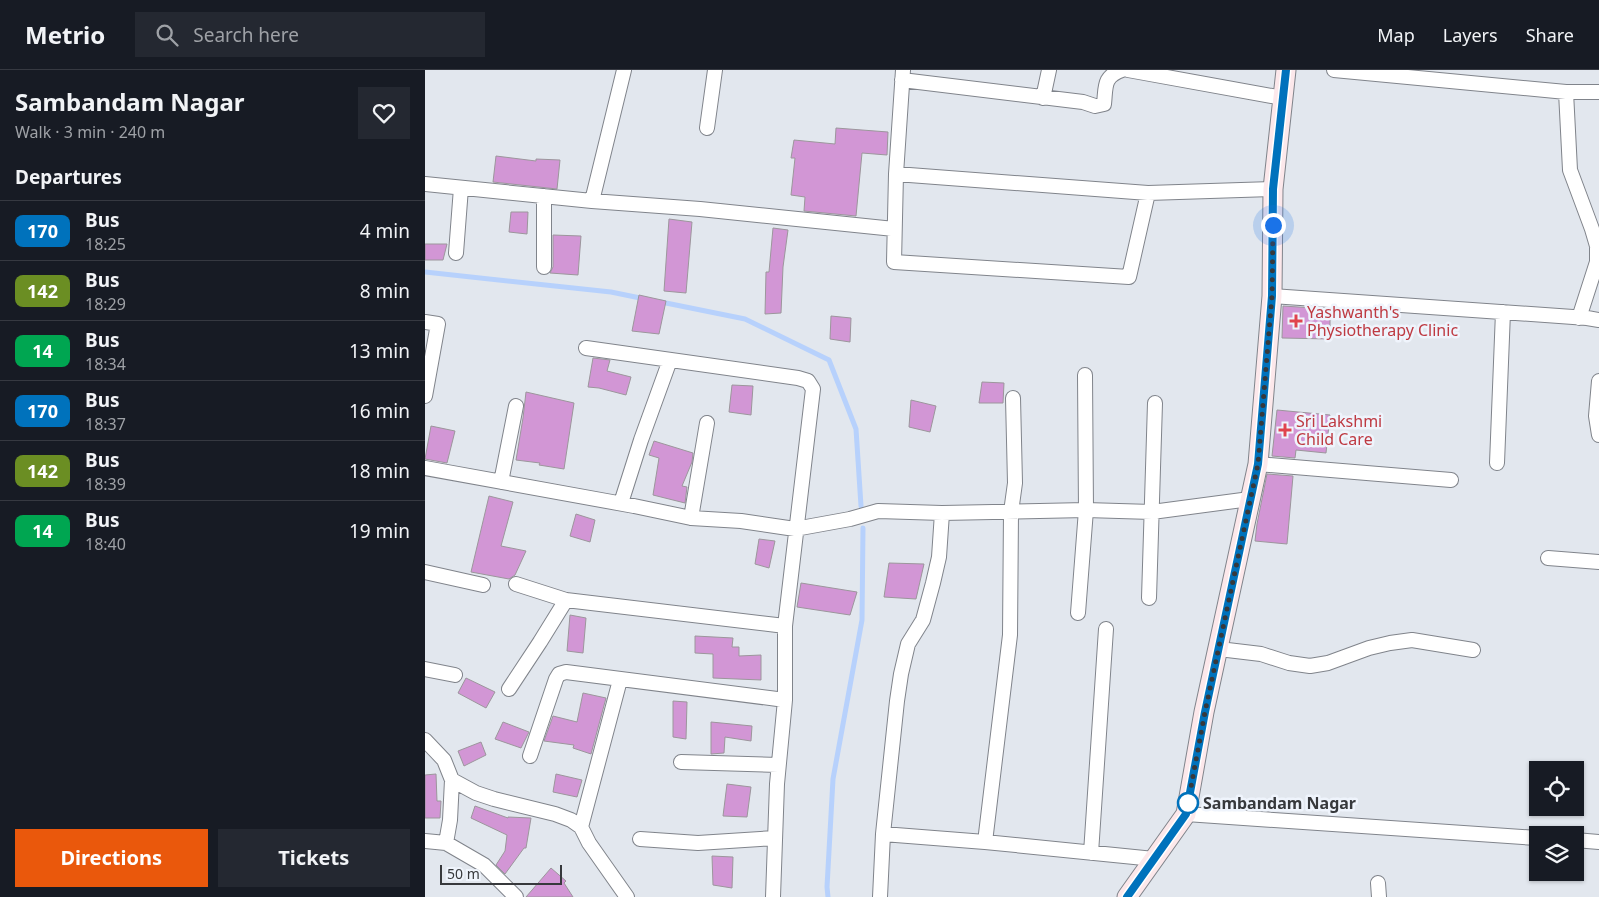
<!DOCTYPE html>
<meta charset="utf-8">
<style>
:root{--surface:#171b24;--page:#242831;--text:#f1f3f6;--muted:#9ea1a6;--line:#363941;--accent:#ea580c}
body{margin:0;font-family:"Noto Sans",sans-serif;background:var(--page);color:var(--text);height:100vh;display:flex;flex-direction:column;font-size:19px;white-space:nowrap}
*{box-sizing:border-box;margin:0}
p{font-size:16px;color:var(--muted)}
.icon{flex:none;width:28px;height:28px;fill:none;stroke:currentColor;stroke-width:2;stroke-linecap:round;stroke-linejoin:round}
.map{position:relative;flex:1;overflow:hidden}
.panel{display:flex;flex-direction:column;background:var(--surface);width:425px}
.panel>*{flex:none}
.badge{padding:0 10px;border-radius:8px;font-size:18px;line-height:32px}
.controls{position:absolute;left:1104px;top:691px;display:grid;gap:10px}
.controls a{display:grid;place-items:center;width:55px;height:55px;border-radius:0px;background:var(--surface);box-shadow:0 1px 4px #0004;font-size:25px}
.scale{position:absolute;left:15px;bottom:12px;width:122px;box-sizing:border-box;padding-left:5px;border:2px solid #37393c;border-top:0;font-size:14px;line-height:18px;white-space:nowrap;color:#37393c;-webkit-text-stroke:4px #eff4fc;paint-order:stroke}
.you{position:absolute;width:25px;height:25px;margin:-12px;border:4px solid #fff;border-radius:50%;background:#1a73e8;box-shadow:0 0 0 8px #1a73e833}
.map>.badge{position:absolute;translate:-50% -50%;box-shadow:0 0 0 2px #fff}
h2{padding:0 15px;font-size:19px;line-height:45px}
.round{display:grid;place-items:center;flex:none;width:52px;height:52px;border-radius:0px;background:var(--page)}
.summary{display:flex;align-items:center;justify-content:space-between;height:85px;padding:0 15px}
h1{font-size:24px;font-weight:700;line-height:38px}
.button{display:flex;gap:10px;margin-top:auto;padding:10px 15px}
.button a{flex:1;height:58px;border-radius:0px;background:var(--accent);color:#fff;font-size:20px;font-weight:700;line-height:58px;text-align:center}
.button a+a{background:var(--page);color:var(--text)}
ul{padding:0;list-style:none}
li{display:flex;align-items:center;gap:15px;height:60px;padding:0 15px;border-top:1px solid var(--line)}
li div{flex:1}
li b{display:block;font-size:19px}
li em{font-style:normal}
li .badge{min-width:55px;font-weight:700;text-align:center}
header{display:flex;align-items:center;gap:30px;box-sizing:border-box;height:70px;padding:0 25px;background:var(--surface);border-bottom:1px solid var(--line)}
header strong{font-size:24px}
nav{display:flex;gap:28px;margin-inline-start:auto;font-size:18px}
.search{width:350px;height:45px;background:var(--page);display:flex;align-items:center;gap:12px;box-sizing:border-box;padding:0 18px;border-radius:0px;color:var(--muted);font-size:19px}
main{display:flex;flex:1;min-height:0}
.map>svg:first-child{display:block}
</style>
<header>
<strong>Metrio</strong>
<div class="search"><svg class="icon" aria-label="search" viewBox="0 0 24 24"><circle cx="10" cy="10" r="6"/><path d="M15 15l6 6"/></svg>Search here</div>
<nav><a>Map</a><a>Layers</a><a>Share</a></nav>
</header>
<main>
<section class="panel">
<div class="summary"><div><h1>Sambandam Nagar</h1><p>Walk · 3 min · 240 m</p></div><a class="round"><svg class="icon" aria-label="heart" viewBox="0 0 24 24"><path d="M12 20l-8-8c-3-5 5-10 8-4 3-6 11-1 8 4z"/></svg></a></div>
<h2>Departures</h2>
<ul>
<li><span class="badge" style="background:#0072bc;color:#fff">170</span><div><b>Bus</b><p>18:25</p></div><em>4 min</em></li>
<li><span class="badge" style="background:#6b8e23;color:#fff">142</span><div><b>Bus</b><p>18:29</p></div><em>8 min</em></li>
<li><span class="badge" style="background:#00a651;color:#fff">14</span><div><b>Bus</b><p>18:34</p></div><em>13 min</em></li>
<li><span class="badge" style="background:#0072bc;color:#fff">170</span><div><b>Bus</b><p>18:37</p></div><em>16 min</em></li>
<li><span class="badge" style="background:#6b8e23;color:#fff">142</span><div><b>Bus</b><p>18:39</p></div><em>18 min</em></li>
<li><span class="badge" style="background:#00a651;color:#fff">14</span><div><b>Bus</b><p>18:40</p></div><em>19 min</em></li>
</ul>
<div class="button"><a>Directions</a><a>Tickets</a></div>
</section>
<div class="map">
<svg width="1174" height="827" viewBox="0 0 1174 827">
<rect width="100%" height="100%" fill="#e2e7ee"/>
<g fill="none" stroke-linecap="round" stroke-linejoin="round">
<!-- stream -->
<path stroke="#b7d1fc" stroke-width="5" d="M0,202L186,222L220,229
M236,232L320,249L404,290L431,359L436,436
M403,827L402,817L408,709L437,550L438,458"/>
</g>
<!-- building -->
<path fill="#d296d5" stroke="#9c969c" d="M411,58L463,62L462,85L437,83L431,146L379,141L380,127L366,125L370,88H366L369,70L410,74Z
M71,86L111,91V89L135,90L132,119L68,112Z
M86,142H103L102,164L84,162Z
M244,149L267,152L261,223L239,221Z
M348,158L363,160L358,197L356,243L340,244L341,202H344Z
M128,165L156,166L153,205L125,203L128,197Z
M0,174H22L18,190H0Z
M214,225L241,231L234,264L207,261Z
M858,236L905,239V269L857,268Z
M406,246L426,248L425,272L405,269Z
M168,288L185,290L182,301L206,307L201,325L174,318L163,317Z
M557,312L579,313L578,333H554Z
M307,315L328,316L326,345L304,342Z
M101,322L149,333L139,399L114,395L115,393L91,390L98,348Z
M486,330L511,336L505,362L484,357Z
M852,340L905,345L901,383L871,380L870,388L847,386Z
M6,356L30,361L22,393L0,389Z
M229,371L268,383L267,392L257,416L262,417L260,433L228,425L234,388L224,385Z
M842,404L868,406L862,474L830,471L832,454Z
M64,426L88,432L76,476L101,481L90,505L84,509L46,502Z
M151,444L170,450L165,472L145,466Z
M334,469L350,471L344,498L330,494Z
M464,493L499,494L491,529L459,527Z
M376,513L432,522L425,545L372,537Z
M145,545L161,548L158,583L142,581Z
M270,566L308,568L307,577H314V586L336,585V610L288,608V584L270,583Z
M41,608L70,622L61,638L33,623Z
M158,623L181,628L166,684L148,678L149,675L119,671L128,646L152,652Z
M248,631L262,632L261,669L248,667Z
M78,652L104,662L96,678L70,669Z
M286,652L327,656L326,671L300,667L299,683L286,684Z
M56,672L61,685L39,696L33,681Z
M11,704L12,731H16L15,748H0V705Z
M131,704L157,710L152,727L128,722Z
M302,714L326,717L322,747L298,746Z
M50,736L83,748V747L106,748L101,778H99L80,804L71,795L80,781L82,765L46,748Z
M287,786L308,787L307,818L288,815Z
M126,798L141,811L139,813L148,827H101Z"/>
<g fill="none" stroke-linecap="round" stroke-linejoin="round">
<!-- street casing -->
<g stroke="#80848b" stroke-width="16">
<path id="street" d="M478,0L471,104L469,192L704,207L723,123
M703,0L858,28
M909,0L1141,22H1174
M477,10L658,32L670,36L679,34C681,16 678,7 697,0
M1141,22L1145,100L1167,159L1172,176V192L1154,248
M618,28L624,0
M282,58L290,0
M471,104L723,123L848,119
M0,114L167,131L275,139L469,159
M167,131L199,0
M31,183L36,118
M119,197V126
M847,226L1162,248L1174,250
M0,252L13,254L0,326
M161,278L373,308L383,311L388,319L360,556V630L352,714L348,827
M1174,311L1171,346L1174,365
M1072,393L1078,242
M833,394L1026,410
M0,398L209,436L266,448L316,451L370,459L425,449L453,441L517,443L661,440L727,442L825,429
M76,412L91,336
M196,433L216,370L245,290
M266,448L282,353
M1123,488L1174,492
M0,502L58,515
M91,514L141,530L360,556
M724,528L730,333
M653,543L661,440L660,305
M794,579L836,584L864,593L885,596L903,593L944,578L965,573L987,570L1048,580
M0,599L30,605
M84,619L115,572L141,530
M0,670L19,690L27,710L51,723L69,729L130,744L146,750L156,757L164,773L202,827
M105,686L131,609L134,604L141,602L360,630
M256,692L353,695
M761,744L1112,768
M156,757L195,610
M458,764L560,772L729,789
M215,769L273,773L350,768
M1150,770L1174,772
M0,771L21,773L59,795L91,827
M560,772L585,565L586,442L590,413L588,328
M21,773L25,750L27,710
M666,783L681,559
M953,813L954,827
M455,827L458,764L472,631L476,604L483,574L498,550L508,513L514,487L517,443"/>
</g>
<!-- secondary casing -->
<g stroke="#80848b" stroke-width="21">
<path id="secondary" d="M702,827L761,744L779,642L833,394L847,226L848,119L861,0"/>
</g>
<!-- street -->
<use href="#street" stroke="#fff" stroke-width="14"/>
<!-- secondary -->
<use href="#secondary" stroke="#fce8eb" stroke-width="19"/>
</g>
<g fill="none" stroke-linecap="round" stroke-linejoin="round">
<!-- line casing -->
<g stroke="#fff" stroke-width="11">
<path id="line" d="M702,827L761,744L780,642L833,394L847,226L848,119L861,0"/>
</g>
<!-- line -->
<use href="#line" stroke="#0072bc" stroke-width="8"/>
<!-- walk -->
<path stroke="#37393c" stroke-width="5" stroke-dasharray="0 9" d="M763,733L780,642L833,394L847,226L848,155"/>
</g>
<!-- markers -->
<g fill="#e0444e" stroke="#eff4fc" stroke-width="2">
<path d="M868.5 243.5h5v5h5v5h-5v5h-5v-5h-5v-5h5z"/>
<path d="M857.5 352.5h5v5h5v5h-5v5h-5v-5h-5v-5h5z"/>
</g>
<circle fill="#fff" stroke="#0072bc" stroke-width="2.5" cx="763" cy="733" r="10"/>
<g text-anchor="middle" stroke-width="5" stroke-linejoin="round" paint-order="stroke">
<!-- health labels -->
<g font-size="16" fill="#be3a42" stroke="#eff4fc" text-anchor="start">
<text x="882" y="248">Yashwanth's<tspan x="882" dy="18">Physiotherapy Clinic</tspan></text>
<text x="871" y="357">Sri Lakshmi<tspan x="871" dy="18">Child Care</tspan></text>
</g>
<!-- stop labels -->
<g font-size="16" font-weight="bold" fill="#37393c" stroke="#eff4fc" text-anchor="start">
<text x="778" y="739">Sambandam Nagar</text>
</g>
</g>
</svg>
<div class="controls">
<a><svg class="icon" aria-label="locate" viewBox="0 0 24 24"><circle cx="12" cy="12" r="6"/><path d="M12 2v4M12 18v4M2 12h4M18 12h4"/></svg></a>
<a><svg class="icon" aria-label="layers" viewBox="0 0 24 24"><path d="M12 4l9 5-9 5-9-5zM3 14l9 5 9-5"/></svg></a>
</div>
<div class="scale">50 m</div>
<div class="you" style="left:848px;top:155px"></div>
</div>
</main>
